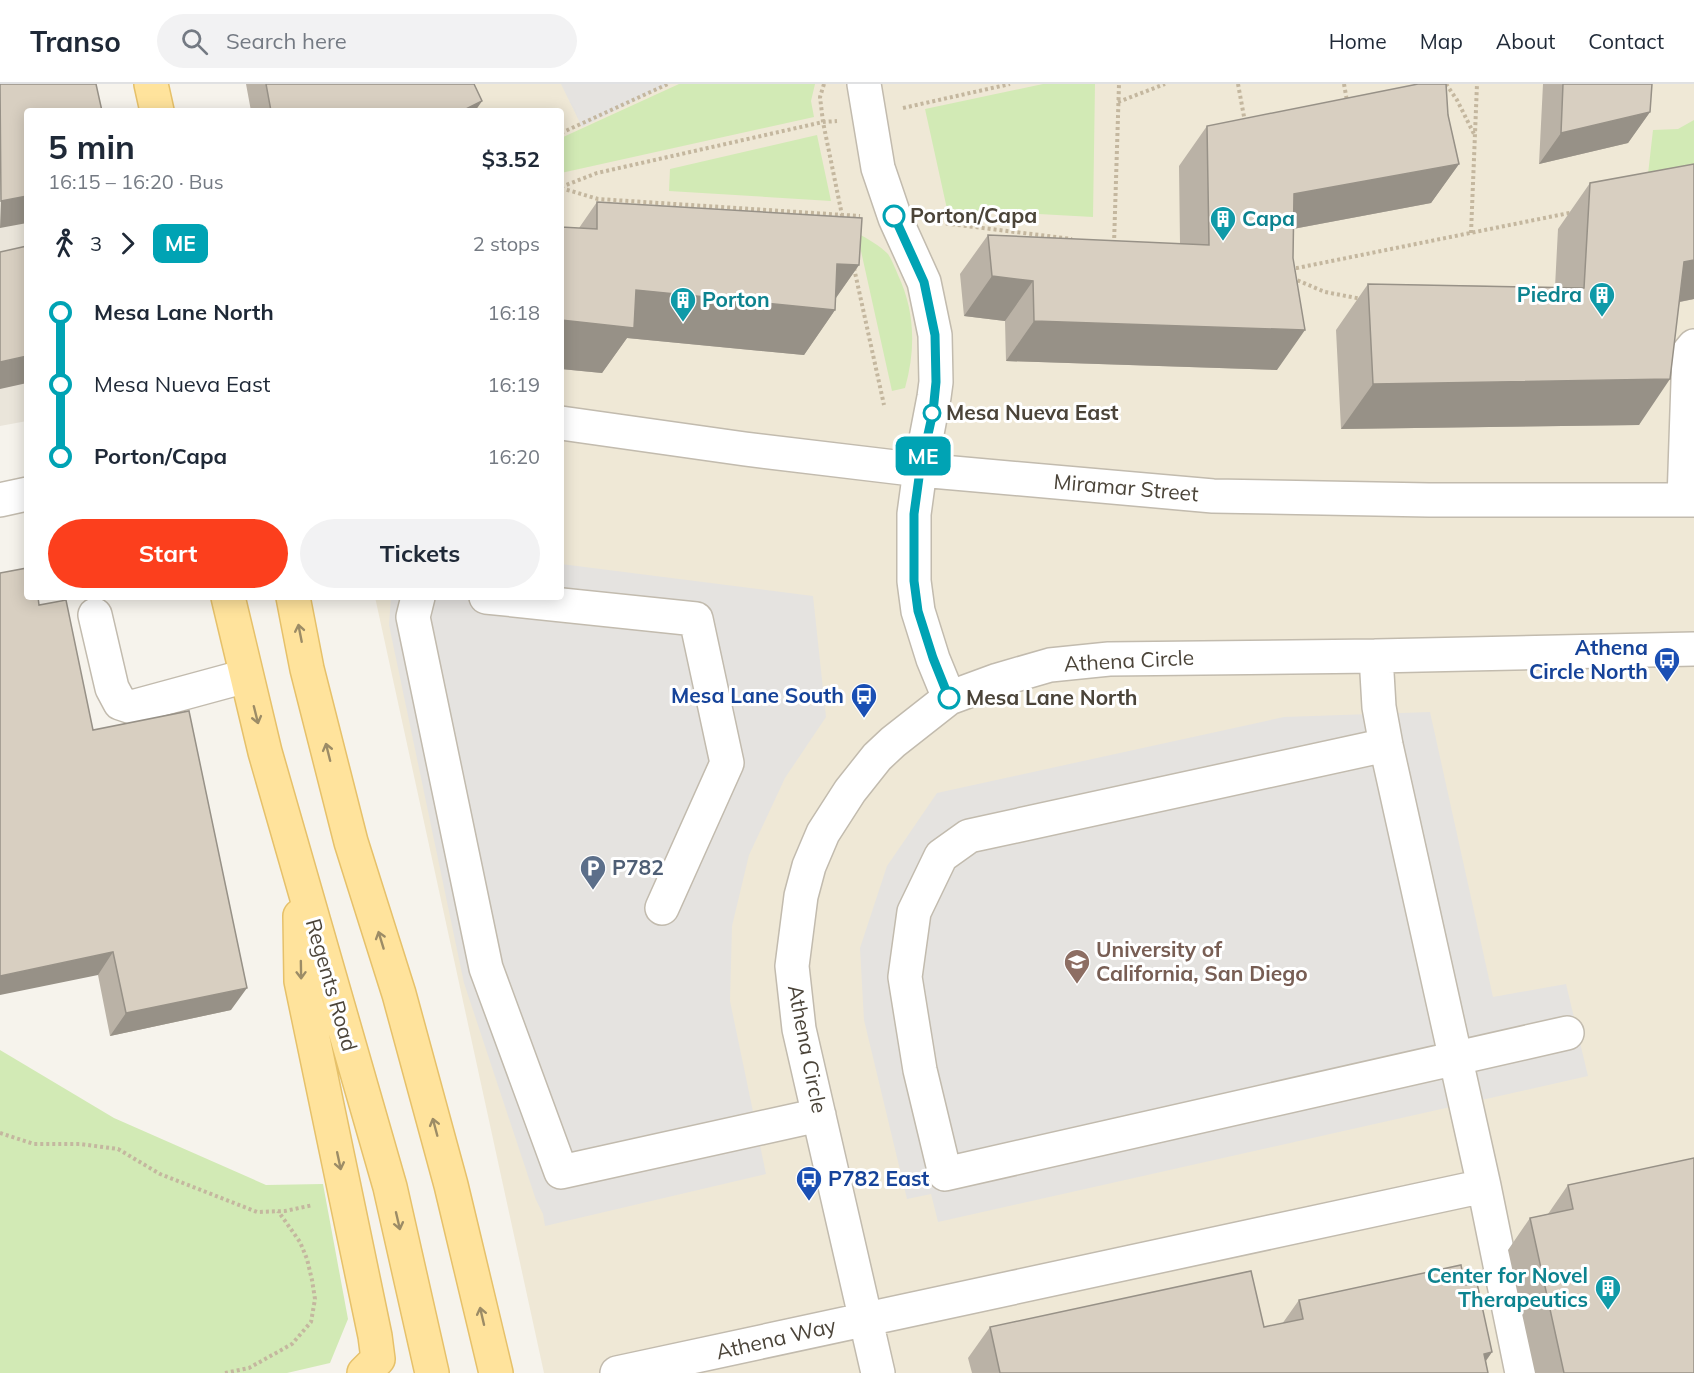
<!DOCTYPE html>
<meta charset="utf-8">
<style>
:root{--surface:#fff;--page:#f2f2f3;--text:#1f2937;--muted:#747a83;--line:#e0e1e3;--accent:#fc3f1d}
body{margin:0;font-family:Mulish,sans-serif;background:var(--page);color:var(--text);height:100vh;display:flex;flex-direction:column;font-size:22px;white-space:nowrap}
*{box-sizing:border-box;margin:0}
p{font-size:20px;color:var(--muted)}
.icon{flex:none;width:33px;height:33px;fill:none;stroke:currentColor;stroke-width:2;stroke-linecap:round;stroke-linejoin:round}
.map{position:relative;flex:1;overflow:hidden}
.sheet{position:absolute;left:24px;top:24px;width:540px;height:492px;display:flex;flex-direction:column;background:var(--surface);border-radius:6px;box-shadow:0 3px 15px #0003}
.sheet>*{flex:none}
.badge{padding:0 12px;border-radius:9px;font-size:21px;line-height:39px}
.map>.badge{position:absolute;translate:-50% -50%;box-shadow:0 0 0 3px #fff}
.legs{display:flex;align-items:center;gap:9px;height:66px;padding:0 24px;font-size:20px}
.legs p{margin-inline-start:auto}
.summary{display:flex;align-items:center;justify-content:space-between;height:102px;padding:0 24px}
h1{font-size:33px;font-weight:700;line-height:45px}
.cta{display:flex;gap:12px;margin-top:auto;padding:12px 24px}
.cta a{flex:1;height:69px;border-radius:36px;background:var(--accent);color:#fff;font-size:24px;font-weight:700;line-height:69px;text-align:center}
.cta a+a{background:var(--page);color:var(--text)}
ul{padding:0 24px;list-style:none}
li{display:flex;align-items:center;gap:21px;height:72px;font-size:22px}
li i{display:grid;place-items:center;width:9px;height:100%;margin:0 8px;background:currentColor}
li i::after{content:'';width:15px;height:15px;margin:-8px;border:4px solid;border-radius:50%;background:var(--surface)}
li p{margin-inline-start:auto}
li:first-child i{background:linear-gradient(#0000 50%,currentColor 0)}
li:last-child i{background:linear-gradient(currentColor 50%,#0000 0)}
header{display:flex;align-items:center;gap:36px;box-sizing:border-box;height:84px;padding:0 30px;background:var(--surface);border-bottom:2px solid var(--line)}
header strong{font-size:28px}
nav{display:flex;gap:33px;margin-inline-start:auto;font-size:21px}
.search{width:420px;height:54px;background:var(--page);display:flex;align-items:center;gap:15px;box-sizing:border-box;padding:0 21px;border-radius:33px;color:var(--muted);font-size:22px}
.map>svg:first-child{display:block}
</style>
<header>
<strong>Transo</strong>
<div class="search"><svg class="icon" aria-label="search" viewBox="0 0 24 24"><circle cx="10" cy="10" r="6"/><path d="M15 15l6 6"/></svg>Search here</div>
<nav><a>Home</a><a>Map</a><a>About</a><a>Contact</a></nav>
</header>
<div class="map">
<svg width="1694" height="1289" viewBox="0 0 1694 1289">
<rect width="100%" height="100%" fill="#f6f3ec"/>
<!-- residential -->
<path fill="#eae5da" d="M0,0L27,27V337L0,342Z"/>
<!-- education -->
<path fill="#efe8d6" d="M264,0H1694V1289H544L375,513H561V27H269Z"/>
<!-- green -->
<path fill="#d2eab5" d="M679,0H815L811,17L814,33L561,89V54Z
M1043,0H1095L1093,133L947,125L925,25Z
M1694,36V90L1647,99L1653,46L1678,45Z
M817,51L831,117L669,107L670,85Z
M857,149C868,155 879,161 888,170C892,176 895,184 898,191C915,227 916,265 905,304L892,307Z
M0,966L114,1034L266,1101L323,1100L348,1235L330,1279L287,1289H0Z"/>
<!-- parking -->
<path fill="#e5e3e0" d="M561,0H669L582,43Z
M561,480L813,512L826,633L785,694L749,771L732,842L730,917L766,1090L545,1142L543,1130L536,1116L464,899L389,541L391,513H561Z
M1430,628L1493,913L1566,900L1588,992L938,1138L931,1110L907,1115L864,936L860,864L887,782L937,709L1284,633Z"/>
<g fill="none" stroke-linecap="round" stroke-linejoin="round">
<!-- minor casing -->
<g stroke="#c2bbae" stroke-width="36">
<path id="minor" d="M864,0L878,84L895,134L924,198L935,251L936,298L934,313L920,386L914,430V497L918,527L933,575L949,614
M561,339L745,365L920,386L1213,412L1429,416H1694
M0,416L27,410
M1684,416L1689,268L1694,262
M418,513L413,533L486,884L561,1088L819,1031
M486,513L696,535L727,679L662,824
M95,531L112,604L120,619L132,623L246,592
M1376,572L1379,623L1386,661L1484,1102L1522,1289
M1386,661L969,752L941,772L914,828L905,893L920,986L945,1090L1567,949
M617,1289L1484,1102
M878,1289L799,945L792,882L801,812L809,782L823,749L850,707L877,673L893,658L949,614L998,596L1050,581L1109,575L1376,572L1694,565"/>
</g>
<!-- major casing -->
<g stroke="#e6c16a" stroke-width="36">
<path id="major" d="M151,0L157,27
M228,513L265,668L390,1103L432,1289
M293,513L307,585L351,758L399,910L451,1101L496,1289
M300,832L301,897L375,1252L378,1275L364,1289"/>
</g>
<!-- path -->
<path stroke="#c4b79f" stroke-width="4" stroke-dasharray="3 3" stroke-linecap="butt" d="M824,0L820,13L823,38L843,136
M1238,0L1245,38
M1344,0L1347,17
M1446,0L1457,16L1475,52
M1118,18L1165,0
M903,24L1010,0
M561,49L668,0
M561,103L597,89L823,38L837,37
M561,104L598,115L860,132
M934,138L1072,155
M1471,149L1477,0
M1114,160L1119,0
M854,184L884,321
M1290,184H1297L1574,128
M1292,194L1325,208L1362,215
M0,1049L34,1060H80L118,1065L160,1090L257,1128L285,1127L313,1121
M225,1289L249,1284L292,1260L311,1238L315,1215L312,1196L307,1175L300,1158L278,1127"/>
<!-- minor -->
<use href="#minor" stroke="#fff" stroke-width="33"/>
<!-- major -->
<use href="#major" stroke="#ffe39c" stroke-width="33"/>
</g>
<!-- wall -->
<path fill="#bab2a6" d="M246,0H474L482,17L475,27H251Z
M1543,0H1652L1650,28L1628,59L1539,80Z
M1448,31L1459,80L1431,119L1293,145L1277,286L1006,277L1005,237L964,232L960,190L988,151L1180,160L1179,82L1207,42Z
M1694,80V215L1680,218L1639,341L1341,345L1336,246L1368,200L1555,203L1558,145L1590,99Z
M597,118L859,181L836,214L835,226L804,271L627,254L602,289L561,285V143L579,144Z
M39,521L93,646L231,926L110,952L98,891Z
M1568,1101L1694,1289H1535L1508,1166L1530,1134L1548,1130Z
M1465,1201L1492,1268L1486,1277L1488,1289H972L968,1274L990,1243H1264L1282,1240L1299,1216Z"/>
<!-- shaded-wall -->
<path fill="#979187" d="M482,17L475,27H462Z
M1650,28L1628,59L1539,80L1561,49Z
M1459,80L1431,119L1266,150L1294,110Z
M27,112V139L0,144L1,117Z
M1694,176V215L1653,223L1684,178Z
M837,180L859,181L828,225L835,226L804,271L627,254L602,289L561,285V236L636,206Z
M992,192L1033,197L1005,237L964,232Z
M1034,237L1305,246L1277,286L1006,277Z
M27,272V299L0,305V278Z
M1670,295L1639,341L1341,345L1373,300Z
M113,868L98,891L0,911V892Z
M247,904L231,926L110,952L126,929Z
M1492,1268L1477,1289L1484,1270Z"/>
<!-- building -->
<path fill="#d8cfc1" stroke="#979187" stroke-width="1.5" d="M0,0H96L102,27H27V112L1,117Z
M266,0H474L482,17L462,27H271Z
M1418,0H1446L1448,31L1459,80L1294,110L1293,174L1305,246L1034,237L1033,197L992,192L988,151L1209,161L1207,42Z
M1563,0H1652L1650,28L1561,49Z
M1694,80V176L1684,178L1670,295L1373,300L1368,200L1584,204L1590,99Z
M597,118L862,134L859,181L837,180L835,226L636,206L634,244L561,236V143L597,145Z
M27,162V272L0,278V168Z
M27,484V513H38L39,521L66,516L93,646L189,627L247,904L126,929L113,868L0,892V489Z
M1694,1074V1289H1564L1530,1134L1573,1125L1568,1101Z
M1461,1181L1465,1201L1477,1199L1492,1268L1484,1270L1488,1289H1000L990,1243L1251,1187L1264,1243L1303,1235L1299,1216Z"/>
<!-- one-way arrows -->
<defs><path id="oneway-shaft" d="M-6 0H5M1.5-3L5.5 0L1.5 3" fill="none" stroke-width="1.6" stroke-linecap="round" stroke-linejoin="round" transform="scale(1.5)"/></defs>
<g stroke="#9c8c66">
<use href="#oneway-shaft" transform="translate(300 549) rotate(-101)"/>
<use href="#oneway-shaft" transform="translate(256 631) rotate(76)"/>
<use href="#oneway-shaft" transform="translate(328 668) rotate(-104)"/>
<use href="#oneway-shaft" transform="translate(381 856) rotate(-107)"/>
<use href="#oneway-shaft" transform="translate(301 886) rotate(89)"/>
<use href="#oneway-shaft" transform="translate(435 1043) rotate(-105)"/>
<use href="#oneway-shaft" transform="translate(339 1077) rotate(78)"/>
<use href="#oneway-shaft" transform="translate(398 1137) rotate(77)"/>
<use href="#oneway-shaft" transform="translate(482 1232) rotate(-103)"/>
</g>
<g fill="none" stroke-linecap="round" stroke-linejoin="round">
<!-- line-1 casing -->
<g stroke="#fff" stroke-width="14">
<path id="line-1" d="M894,132L924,198L935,251L936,298L933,328L920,386L914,430V497L918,527L933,574L949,614"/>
</g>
<!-- line-1 -->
<use href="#line-1" stroke="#00a3b4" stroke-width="9"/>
</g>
<!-- icons -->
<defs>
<g id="building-pin" transform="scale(1.35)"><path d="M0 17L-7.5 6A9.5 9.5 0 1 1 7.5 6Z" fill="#0f9aa8" stroke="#fff"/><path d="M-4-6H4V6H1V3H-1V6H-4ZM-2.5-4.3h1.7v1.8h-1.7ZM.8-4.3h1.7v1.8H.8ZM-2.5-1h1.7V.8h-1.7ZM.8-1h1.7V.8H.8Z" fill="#fff"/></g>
<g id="bus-pin" transform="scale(1.35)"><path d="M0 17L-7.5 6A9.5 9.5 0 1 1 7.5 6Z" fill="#1a4fb4" stroke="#fff"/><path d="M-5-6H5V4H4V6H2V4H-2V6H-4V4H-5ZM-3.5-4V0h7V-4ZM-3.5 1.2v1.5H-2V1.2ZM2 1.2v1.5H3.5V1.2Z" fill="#fff"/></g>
<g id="parking-pin" transform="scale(1.35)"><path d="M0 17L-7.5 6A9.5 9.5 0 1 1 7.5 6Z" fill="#5c6f8a" stroke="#fff"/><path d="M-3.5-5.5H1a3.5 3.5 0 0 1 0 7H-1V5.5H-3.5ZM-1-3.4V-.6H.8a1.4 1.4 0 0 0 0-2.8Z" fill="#fff"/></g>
<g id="university-pin" transform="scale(1.35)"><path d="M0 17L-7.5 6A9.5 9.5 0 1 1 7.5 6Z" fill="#8d6e63" stroke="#fff"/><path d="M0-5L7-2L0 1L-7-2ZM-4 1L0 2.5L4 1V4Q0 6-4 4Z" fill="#fff"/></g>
</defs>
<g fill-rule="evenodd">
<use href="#building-pin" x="1223" y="135"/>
<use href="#building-pin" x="1602" y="211"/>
<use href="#building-pin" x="683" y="216"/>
<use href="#bus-pin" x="1667" y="576"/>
<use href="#bus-pin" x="864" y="612"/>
<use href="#parking-pin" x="593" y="784"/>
<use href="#university-pin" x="1077" y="878"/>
<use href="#bus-pin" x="809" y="1095"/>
<use href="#building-pin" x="1608" y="1204"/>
</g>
<!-- markers -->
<g fill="#fff" stroke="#00a3b4" stroke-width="3">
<circle cx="894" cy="132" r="10"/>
<circle cx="932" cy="329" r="8"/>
<circle cx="949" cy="614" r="10"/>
</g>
<g text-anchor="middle" stroke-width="6" stroke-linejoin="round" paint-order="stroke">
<!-- stop labels -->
<g font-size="21" font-weight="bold" fill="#4b4439" stroke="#fff" text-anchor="start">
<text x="910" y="139">Porton/Capa</text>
<text x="946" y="336">Mesa Nueva East</text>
<text x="966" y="621">Mesa Lane North</text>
</g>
<!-- culture labels -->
<g font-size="21" font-weight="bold" fill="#0d838f" stroke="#fff" text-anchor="start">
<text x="1242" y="142">Capa</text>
<text x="1582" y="218" text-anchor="end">Piedra</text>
<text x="702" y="223">Porton</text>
<text x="1588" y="1199" text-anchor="end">Center for Novel<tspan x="1588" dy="24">Therapeutics</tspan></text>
</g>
<!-- street labels -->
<g font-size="21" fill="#4b4439" stroke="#fff">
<text transform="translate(1126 404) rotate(5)" y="7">Miramar Street</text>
<text transform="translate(1129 577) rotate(-3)" y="7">Athena Circle</text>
<text transform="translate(331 901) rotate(74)" y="7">Regents Road</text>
<text transform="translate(807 965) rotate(79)" y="7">Athena Circle</text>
<text transform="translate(776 1255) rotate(-13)" y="7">Athena Way</text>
</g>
<!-- transit labels -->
<g font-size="21" font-weight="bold" fill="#164399" stroke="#fff" text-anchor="end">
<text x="1648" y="571">Athena<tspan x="1648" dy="24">Circle North</tspan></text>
<text x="844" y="619">Mesa Lane South</text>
<text x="828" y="1102" text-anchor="start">P782 East</text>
</g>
<!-- service labels -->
<g font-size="21" font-weight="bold" fill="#4e5e75" stroke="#fff" text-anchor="start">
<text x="612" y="791">P782</text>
</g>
<!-- education labels -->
<g font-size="21" font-weight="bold" fill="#785e54" stroke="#fff" text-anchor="start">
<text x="1096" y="873">University of<tspan x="1096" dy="24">California, San Diego</tspan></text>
</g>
</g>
</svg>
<b class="badge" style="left:923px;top:372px;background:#00a3b4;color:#fff">ME</b>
<section class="sheet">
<div class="summary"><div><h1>5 min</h1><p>16:15 – 16:20 · Bus</p></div><b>$3.52</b></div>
<div class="legs"><svg class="icon" aria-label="walk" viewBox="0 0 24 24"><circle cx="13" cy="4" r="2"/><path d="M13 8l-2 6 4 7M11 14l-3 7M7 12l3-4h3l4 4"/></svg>3<svg class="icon" aria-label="forward" viewBox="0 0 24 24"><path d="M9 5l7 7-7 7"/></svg><b class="badge" style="background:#00a3b4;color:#fff">ME</b><p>2 stops</p></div>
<ul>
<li><i style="color:#00a3b4"></i><b>Mesa Lane North</b><p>16:18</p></li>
<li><i style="color:#00a3b4"></i><span>Mesa Nueva East</span><p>16:19</p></li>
<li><i style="color:#00a3b4"></i><b>Porton/Capa</b><p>16:20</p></li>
</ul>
<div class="cta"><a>Start</a><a>Tickets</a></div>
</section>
</div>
